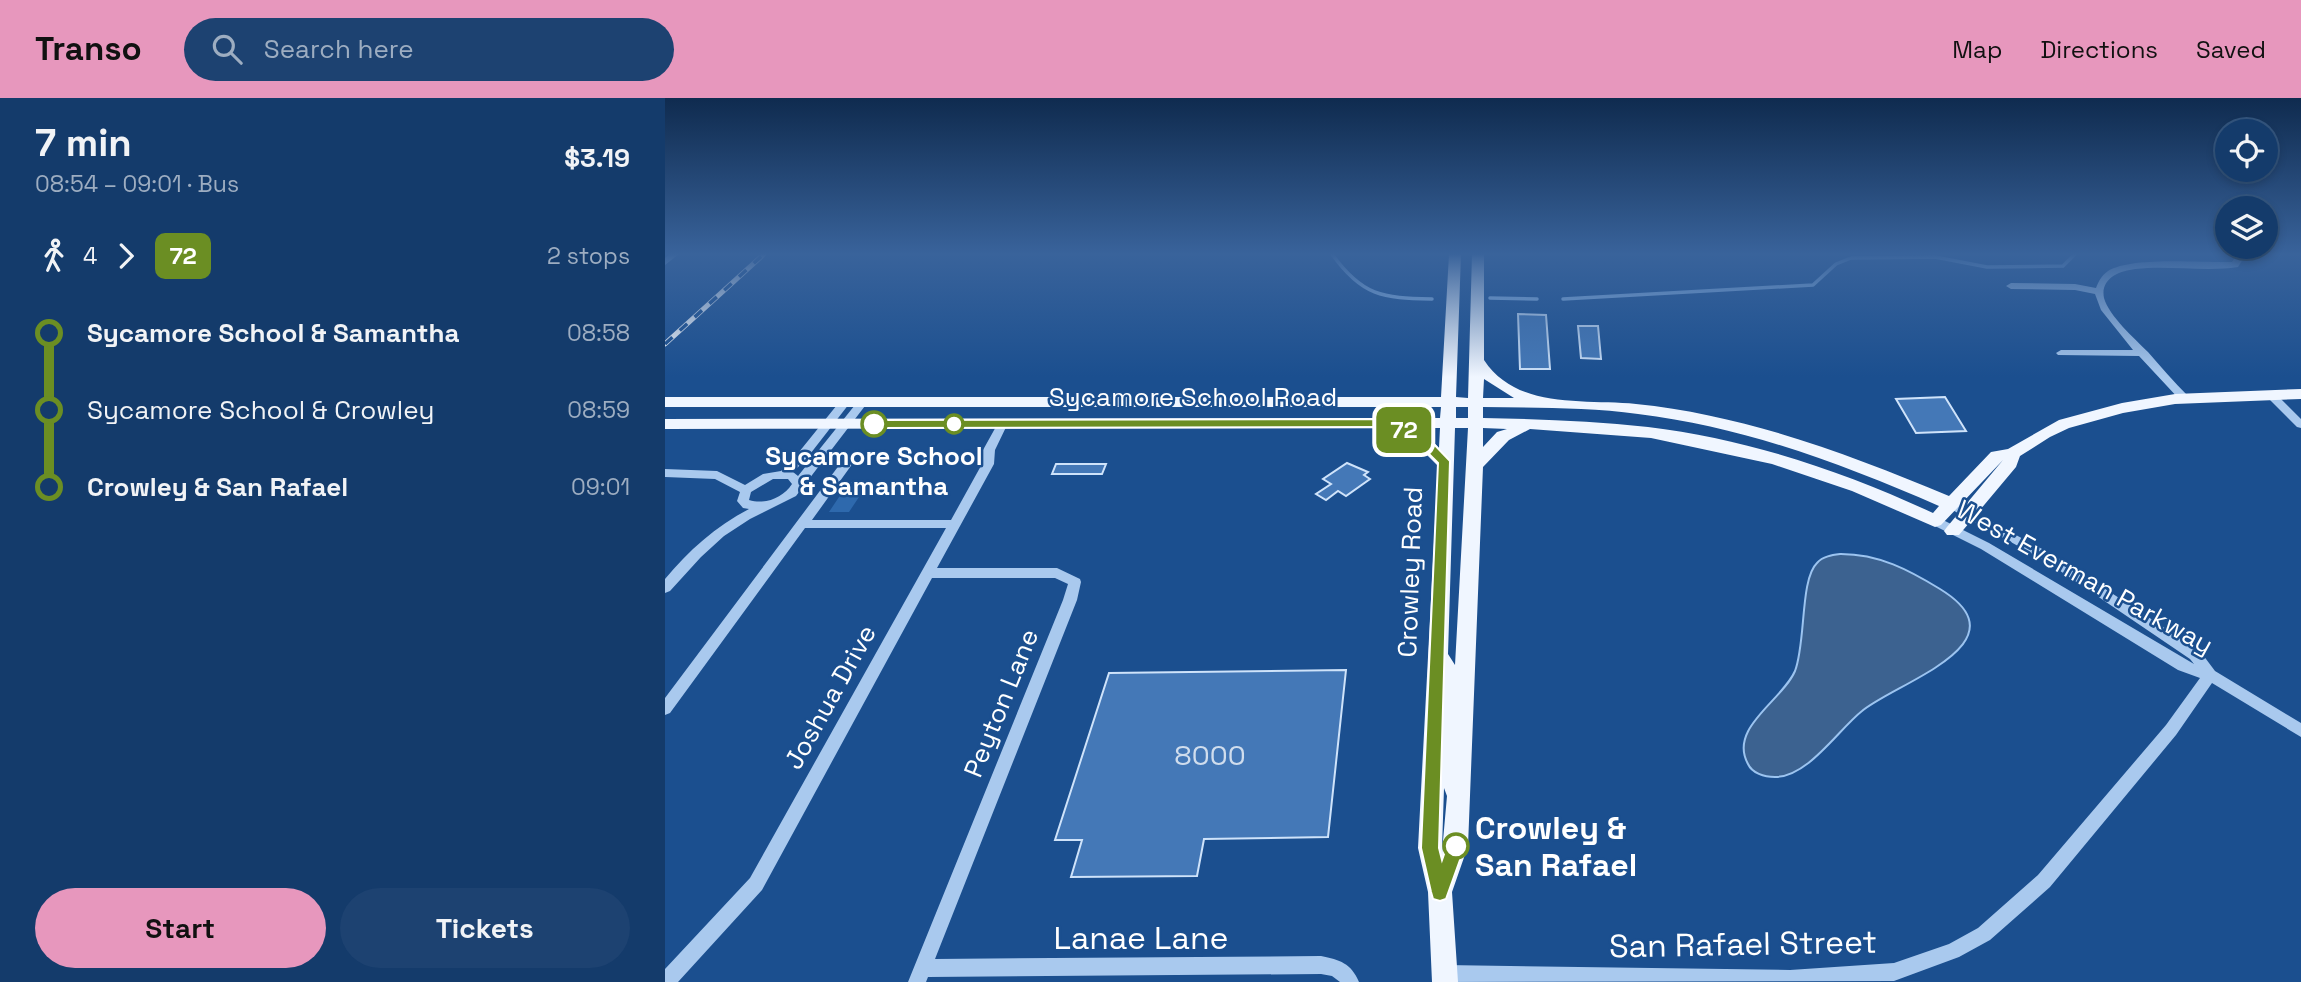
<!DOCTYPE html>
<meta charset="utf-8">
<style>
:root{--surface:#143b6b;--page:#1d4271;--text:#f1f3f6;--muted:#9dadc1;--line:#33557e;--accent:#e797bd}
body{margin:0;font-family:"Space Grotesk",sans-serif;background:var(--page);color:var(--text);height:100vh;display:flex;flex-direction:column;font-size:26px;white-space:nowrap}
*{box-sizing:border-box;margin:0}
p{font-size:23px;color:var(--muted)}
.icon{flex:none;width:38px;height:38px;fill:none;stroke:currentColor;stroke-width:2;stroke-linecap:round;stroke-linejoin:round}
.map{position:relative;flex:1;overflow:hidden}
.sheet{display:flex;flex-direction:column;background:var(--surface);width:665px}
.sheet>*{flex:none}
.badge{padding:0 14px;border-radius:10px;font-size:24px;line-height:46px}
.fabs{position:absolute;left:1550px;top:21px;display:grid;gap:14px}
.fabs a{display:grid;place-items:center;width:63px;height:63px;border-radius:50%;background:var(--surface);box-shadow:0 4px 10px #0003,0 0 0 2px var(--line);font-size:35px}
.map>.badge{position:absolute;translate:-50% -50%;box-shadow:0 0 0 4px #fff}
.legs{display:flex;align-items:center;gap:10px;height:77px;padding:0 35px;font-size:23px}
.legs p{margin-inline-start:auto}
.head{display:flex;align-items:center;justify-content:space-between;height:119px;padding:0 35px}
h1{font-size:38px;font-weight:800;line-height:52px}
.cta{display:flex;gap:14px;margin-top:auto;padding:14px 35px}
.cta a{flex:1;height:80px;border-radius:42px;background:var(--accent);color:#111;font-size:28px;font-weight:800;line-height:80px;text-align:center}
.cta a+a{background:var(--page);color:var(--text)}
ul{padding:0 35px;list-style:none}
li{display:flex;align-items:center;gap:24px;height:77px;font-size:26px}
li i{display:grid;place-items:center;width:10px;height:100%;margin:0 9px;background:currentColor}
li i::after{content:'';width:18px;height:18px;margin:-9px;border:5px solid;border-radius:50%;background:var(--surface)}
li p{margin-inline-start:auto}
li:first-child i{background:linear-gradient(#0000 50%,currentColor 0)}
li:last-child i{background:linear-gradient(currentColor 50%,#0000 0)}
header{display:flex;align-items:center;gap:42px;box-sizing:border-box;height:98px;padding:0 35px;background:var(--accent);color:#111}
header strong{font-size:33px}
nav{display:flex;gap:38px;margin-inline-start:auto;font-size:24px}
.search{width:490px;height:63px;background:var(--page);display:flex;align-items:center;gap:18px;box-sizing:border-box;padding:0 24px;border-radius:38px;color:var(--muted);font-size:26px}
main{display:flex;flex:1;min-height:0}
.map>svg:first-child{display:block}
</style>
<header>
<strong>Transo</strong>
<div class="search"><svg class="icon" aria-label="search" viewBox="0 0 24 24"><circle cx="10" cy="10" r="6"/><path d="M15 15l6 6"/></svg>Search here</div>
<nav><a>Map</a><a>Directions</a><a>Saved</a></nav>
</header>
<main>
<section class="sheet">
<div class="head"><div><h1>7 min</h1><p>08:54 – 09:01 · Bus</p></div><b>$3.19</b></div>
<div class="legs"><svg class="icon" aria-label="walk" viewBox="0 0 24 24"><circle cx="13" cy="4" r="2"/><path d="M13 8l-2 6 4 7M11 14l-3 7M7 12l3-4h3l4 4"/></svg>4<svg class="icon" aria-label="forward" viewBox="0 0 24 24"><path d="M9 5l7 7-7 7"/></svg><b class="badge" style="background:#6b8e23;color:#fff">72</b><p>2 stops</p></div>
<ul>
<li><i style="color:#6b8e23"></i><b>Sycamore School &amp; Samantha</b><p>08:58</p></li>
<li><i style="color:#6b8e23"></i><span>Sycamore School &amp; Crowley</span><p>08:59</p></li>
<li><i style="color:#6b8e23"></i><b>Crowley &amp; San Rafael</b><p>09:01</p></li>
</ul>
<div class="cta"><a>Start</a><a>Tickets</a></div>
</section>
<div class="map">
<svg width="1636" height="884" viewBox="0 0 1636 884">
<rect width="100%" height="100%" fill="#1b4f8f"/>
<!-- green -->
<path fill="#2e69ad" d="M184,384H204L184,414H164Z"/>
<!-- water -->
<path fill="#3c6290" stroke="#9cc4f0" stroke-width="2" d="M1176,456C1214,456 1244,472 1275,491C1363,545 1232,584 1197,613C1173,632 1143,679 1110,679C1099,679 1087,675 1083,666C1063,630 1117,603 1130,573C1141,545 1135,481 1152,465C1158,458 1168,457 1176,456Z"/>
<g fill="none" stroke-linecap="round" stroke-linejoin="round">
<!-- stream -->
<path stroke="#9cc4f0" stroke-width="3.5" d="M667,156C697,198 717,200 767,201
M825,200L872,201
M898,201L1148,187L1171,166L1186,160L1270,159L1322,169L1398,168L1410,156"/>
</g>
<!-- building -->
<path fill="#4478b7" stroke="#cfe3fa" stroke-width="2" d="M853,216L881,217L885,271H855Z
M913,228H933L936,261L916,260Z
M1280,299L1301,333L1251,335L1231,301Z
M682,365L703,374L699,377L705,381L681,398L673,393L661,402L651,396L666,386L658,381Z
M391,366H441L437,376H387Z
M681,572L663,739L539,741L532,778L406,779L417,742H390L444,575Z"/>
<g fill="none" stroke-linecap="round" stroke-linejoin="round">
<!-- minor -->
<path fill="#a9c9ee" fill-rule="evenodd" d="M5,156H14L0,167V160Z
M1564,156H1573L1578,161L1573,169C1540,174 1504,167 1470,171C1455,173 1435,180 1439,200C1444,218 1470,241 1483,254C1495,268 1509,284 1523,298L1524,300L1519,303L1515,302L1474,258L1393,257L1391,255L1396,252H1468L1436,212L1430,196L1410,192L1346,191L1341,188L1346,185L1410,186L1431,190C1433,184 1437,177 1443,173C1467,158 1538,165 1567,164L1569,161Z
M1606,294L1610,295L1636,321V330L1632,329L1602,299L1601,297Z
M180,301L184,302L185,304L184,306L142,360L128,374L133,378L194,302H202L203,304L131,398L85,421L59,438L36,459L5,493L0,495V481C23,453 51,428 84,411L78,410L72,403L75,394L50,381L0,379V371L52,373L80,387L98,376L116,373L134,354L176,302ZM108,381H123L127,386C118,400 100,407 84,402L86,394Z
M338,322L343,325L330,352L329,366L272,470H392L415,481L416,484L412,502L270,861L656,858C675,862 686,865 694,884H675L667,878L656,876L263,879L261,884H243L398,502L403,486L390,480H267L97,792L13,884H0V871L85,780L281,430H140L5,615L0,617V600L178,362H186L188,365L147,422H286L317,366L318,352L333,325Z
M1286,402L1390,458L1535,553L1550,573L1636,625V639L1547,585L1511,637L1385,789L1325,842L1294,859L1229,883L778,884L774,882L771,876L774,870L780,867L1125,872L1229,865L1284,846L1313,830L1373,777L1501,627L1535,580L1513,572L1316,451L1266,426L1264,423L1266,420H1274L1324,445L1529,566L1525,561L1382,464L1282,409L1280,406Z"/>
<!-- major -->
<path fill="#f0f6ff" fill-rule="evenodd" d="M784,156H796L791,299L803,300L807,156H819V262C852,312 919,301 971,306C1080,317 1183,356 1284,398L1326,354L1343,351L1394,322L1457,305L1510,296L1636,291V301L1510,306L1458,315L1404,330L1385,339L1355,358L1351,369L1294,437H1282L1279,433L1282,429L1338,362L1276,427L1270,429L1187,393L1107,366L986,340L865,331L844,342L818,369L803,748L787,794L793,884H767L763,794L753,750L773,368L752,347L724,330L0,331V321L775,320L776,309H0V299H776ZM819,281L849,300H818ZM791,309H803V320H791ZM818,309C870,310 922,309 973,316C1080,329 1177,366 1274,408L1268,415C1178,373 1082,341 983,329C928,323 873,321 818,320ZM747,330H775L774,350L764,339ZM790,330H803L790,567L783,556ZM818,330L842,331L832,334L818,349ZM779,690L782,698L777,754V750Z"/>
<!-- rail casing -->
<g stroke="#fff" stroke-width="5">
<path id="rail" d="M0,246L99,156"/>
</g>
<!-- rail -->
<use href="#rail" stroke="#1b4f8f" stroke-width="3.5" stroke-dasharray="10" stroke-linecap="butt"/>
</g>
<!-- sky -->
<linearGradient id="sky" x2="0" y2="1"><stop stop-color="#0f2b4f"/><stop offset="0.56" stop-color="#39639b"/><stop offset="1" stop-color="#39639b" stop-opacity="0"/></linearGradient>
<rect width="1636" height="279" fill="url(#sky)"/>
<!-- line-1 -->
<path fill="#6b8e23" stroke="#fff" stroke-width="2" d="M727,321L763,340L785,363L774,750L777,762L784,742L791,739L797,742L800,748L781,801L775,803L768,801L766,794L756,750L773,365L754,346L725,329L209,330L203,326L209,322Z"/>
<!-- markers -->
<g fill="#fff" stroke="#6b8e23" stroke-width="3.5">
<circle cx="209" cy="326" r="12"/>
<circle cx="289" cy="326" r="9"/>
<circle cx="791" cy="748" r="12"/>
</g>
<g text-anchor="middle" stroke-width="5" stroke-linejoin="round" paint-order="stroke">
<!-- street labels -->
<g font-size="26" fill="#fff" stroke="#1b4f8f">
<text x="528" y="308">Sycamore School Road</text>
<text transform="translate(745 474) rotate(-88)" y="9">Crowley Road</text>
<text transform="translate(1420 479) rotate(29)" y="9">West Everman Parkway</text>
<text transform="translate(165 599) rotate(-61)" y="9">Joshua Drive</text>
<text transform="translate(336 605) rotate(-68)" y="9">Peyton Lane</text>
</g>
<!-- stop labels -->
<g font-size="26" font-weight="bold" fill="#fff" stroke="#1b4f8f">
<text x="209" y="367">Sycamore School<tspan x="209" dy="30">&amp; Samantha</tspan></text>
</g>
<!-- near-number labels -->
<g font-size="28" fill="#d0dded">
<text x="545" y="667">8000</text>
</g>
<!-- near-stop labels -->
<g font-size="32" font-weight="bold" fill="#fff" stroke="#1b4f8f" text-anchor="start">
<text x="810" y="741">Crowley &amp;<tspan x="810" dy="37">San Rafael</tspan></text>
</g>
<!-- near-street labels -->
<g font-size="32" fill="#fff" stroke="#1b4f8f">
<text x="476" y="851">Lanae Lane</text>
<text transform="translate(1078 846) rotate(-1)" y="11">San Rafael Street</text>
</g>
</g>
</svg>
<div class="fabs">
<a><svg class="icon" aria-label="locate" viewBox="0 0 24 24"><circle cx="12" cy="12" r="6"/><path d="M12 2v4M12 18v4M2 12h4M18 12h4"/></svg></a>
<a><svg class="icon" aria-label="layers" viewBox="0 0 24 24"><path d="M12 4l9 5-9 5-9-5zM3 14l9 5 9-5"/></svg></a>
</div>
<b class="badge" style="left:739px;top:332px;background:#6b8e23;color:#fff">72</b>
</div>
</main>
